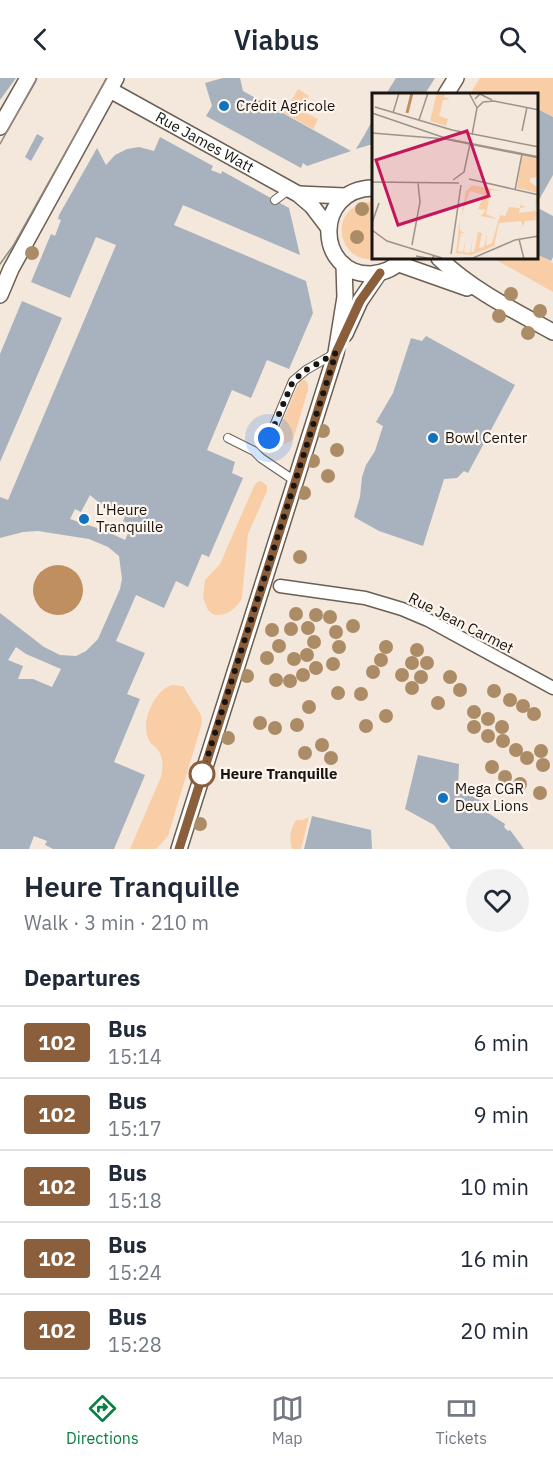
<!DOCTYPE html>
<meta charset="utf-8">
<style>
:root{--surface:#fff;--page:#f2f2f3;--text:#1f2937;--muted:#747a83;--line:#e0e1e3;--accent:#0b8043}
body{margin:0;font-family:"IBM Plex Sans",sans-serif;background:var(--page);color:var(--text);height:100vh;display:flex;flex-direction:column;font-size:22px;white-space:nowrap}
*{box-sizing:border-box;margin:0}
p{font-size:20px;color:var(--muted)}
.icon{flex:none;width:33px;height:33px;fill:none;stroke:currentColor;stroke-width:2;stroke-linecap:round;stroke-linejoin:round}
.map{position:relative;height:771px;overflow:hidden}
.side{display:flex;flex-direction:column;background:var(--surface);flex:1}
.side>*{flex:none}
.badge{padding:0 12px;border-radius:4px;font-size:21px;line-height:39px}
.you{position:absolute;width:30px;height:30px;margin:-15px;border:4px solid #fff;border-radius:50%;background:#1a73e8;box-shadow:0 0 0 9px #1a73e833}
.map>.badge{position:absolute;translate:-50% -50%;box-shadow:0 0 0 3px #fff}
h2{padding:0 24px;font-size:22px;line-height:54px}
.round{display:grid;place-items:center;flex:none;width:63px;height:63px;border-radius:32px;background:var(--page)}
.headline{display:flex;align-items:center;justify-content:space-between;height:102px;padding:0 24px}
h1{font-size:28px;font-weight:600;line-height:45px}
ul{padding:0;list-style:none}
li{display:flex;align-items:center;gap:18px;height:72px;padding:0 24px;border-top:2px solid var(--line)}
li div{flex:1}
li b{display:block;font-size:22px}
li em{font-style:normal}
li .badge{min-width:66px;font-weight:700;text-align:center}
header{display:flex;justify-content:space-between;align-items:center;height:78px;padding:0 24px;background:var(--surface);font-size:27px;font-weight:600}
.tab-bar{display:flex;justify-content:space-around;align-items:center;height:84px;border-top:2px solid var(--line);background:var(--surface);font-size:16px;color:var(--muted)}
.tab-bar a{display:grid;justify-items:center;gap:3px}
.tab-bar .active{color:var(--accent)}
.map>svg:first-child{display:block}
</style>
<header><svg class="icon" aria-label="back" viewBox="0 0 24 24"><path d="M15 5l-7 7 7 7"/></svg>Viabus<svg class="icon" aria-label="search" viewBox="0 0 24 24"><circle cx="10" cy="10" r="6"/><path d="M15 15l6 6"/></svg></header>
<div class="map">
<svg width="553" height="771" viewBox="0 0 553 771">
<rect width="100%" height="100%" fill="#f4e7db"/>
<!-- green -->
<path fill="#f9cea6" d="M480,0H553V39L537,30L536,16H470Z
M298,11L309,18L301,32L318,41L313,51L284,35Z
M366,124H373V180H381C340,191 325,134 366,124Z
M537,176L553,185V214L493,180H536Z
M305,302L308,306V312L293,362L285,366L275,362L297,309L301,303Z
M261,403L267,408V413L248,456L242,520C236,531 227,538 214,537L208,532L203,520L205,502L220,486L254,408L257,404Z
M171,607L183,608L201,637L202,645L168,758L156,771H130L161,699C163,689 164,679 157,671C154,667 149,665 148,660C141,642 154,614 171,607Z
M309,739L301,771H292C289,759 290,753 296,742H302Z"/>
<!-- water -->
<path fill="#bf8f60" d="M33 512a25 25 0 1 1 50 0a25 25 0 1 1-50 0Z"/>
<!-- building -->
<path fill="#a7b2be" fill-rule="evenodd" d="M0,0H16L0,22Z
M223,0H240L243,13L351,73L307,88L303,85L301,90L206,38L212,28L205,5Z
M396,0H435L425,16H386Z
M536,30L553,39V97L536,127Z
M373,41V66L356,71L365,56Z
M37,56L44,60L31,83L25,79Z
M160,59L213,88L211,92L221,96L222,93L289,130L300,177L183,127L174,147L306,203L313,235L289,291L267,282L251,320L232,312L229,319L207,372L235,384L232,395L243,400L209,479L202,476L188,509L176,503L164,530L136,517L116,563L145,575L127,616L140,621L114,684L145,697L114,771H53L45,767L47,763L34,758L29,771H0V535L44,569L60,577L76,578L86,573L98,561L120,511L122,501L119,478L108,469L89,461L38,453L23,454L0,460V419L8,422L116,167L96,159L70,220L31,204L51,156L55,158L61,142L58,141L59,137L97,70L106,87L115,77L127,71L139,69L154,73ZM90,417L103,428L126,436L123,443L138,449L135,455L129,453L125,462L106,453L70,441L75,431L81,434ZM16,569L26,576L61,591L52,609L33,601H18L23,588L8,582Z
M536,129L553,138V179L551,183L536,176Z
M22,223L62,240L0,384V276Z
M426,258L515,307L468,395L464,393L457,400L444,401L423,468L379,453L354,439L360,419L362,399L366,387L375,373L383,348L376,344L393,315L411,260L422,263Z
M418,677L459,686L458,711L486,725L482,731L505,746L504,749L508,753L510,752L524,771H451L434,747L405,731Z
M312,738L371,752L372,771H304Z"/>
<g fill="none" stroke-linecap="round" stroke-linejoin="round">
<!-- service casing -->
<g stroke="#6a5f54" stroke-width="10">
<path id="service" d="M275,122L290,111
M228,360L254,373L261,380L295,403
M269,360L293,303L306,292L334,276"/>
</g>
<!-- pedestrian casing -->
<g stroke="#6a5f54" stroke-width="15">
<path id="pedestrian" d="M280,508L365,520L402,531L428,542L553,610"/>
</g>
<!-- minor casing -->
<g stroke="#6a5f54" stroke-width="18">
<g id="minor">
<path id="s1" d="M110,12L298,116L312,128L328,149"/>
<path d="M446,16L456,0"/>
<path d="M0,49L28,0"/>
<path d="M373,110C313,111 316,197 371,196C384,195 395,190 404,180"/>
<path d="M298,116L345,118"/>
<path d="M439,180C472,212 513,232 553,254"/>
<path d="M399,186L467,210"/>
<path d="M0,217L11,191L116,0"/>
<path d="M345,256L360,223L379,195"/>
<path d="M179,771L336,275L345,219L344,187"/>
</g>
</g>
<!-- service -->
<use href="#service" stroke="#fff" stroke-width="8"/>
<!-- pedestrian -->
<use href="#pedestrian" stroke="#fff" stroke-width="12"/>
<!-- minor -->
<use href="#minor" stroke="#fff" stroke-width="15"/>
<!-- tram -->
<path stroke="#928880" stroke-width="1.5" d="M0,66L37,0
M0,186L13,168L107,0"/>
</g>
<!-- trees -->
<g fill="#ac8c66">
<circle cx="362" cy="131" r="7"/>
<circle cx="357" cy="159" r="7"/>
<circle cx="32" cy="175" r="7"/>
<circle cx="511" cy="216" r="7"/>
<circle cx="540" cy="233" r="7"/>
<circle cx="499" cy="238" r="7"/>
<circle cx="528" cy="255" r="7"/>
<circle cx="323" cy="353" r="7"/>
<circle cx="337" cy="372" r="7"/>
<circle cx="313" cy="383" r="7"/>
<circle cx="328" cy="398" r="7"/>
<circle cx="304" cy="415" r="7"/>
<circle cx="300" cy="479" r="7"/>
<circle cx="296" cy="536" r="7"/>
<circle cx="316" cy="537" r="7"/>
<circle cx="330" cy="539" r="7"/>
<circle cx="353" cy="548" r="7"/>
<circle cx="308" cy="550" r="7"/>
<circle cx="291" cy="551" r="7"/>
<circle cx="272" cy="552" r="7"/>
<circle cx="336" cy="554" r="7"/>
<circle cx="314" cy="564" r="7"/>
<circle cx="279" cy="568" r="7"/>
<circle cx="339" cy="569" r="7"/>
<circle cx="386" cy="569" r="7"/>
<circle cx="417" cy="572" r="7"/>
<circle cx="307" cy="577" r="7"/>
<circle cx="267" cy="580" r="7"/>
<circle cx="294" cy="581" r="7"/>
<circle cx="381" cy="582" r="7"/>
<circle cx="412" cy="585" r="7"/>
<circle cx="427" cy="585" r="7"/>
<circle cx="333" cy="586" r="7"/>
<circle cx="316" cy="590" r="7"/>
<circle cx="373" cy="594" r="7"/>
<circle cx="303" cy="597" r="7"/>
<circle cx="402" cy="597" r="7"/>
<circle cx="247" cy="598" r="7"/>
<circle cx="421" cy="599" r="7"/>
<circle cx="450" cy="599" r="7"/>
<circle cx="276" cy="602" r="7"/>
<circle cx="290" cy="603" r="7"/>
<circle cx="412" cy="610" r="7"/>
<circle cx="460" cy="612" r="7"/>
<circle cx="494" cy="613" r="7"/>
<circle cx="338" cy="615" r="7"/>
<circle cx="361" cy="616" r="7"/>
<circle cx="510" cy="622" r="7"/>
<circle cx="438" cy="625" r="7"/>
<circle cx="523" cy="628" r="7"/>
<circle cx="309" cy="629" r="7"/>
<circle cx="474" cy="634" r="7"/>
<circle cx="534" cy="636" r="7"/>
<circle cx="386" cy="638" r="7"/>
<circle cx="488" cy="641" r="7"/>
<circle cx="260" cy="645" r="7"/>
<circle cx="297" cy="647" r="7"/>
<circle cx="366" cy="648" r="7"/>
<circle cx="474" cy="649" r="7"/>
<circle cx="502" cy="649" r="7"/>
<circle cx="275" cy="650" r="7"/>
<circle cx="488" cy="658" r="7"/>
<circle cx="228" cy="660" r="7"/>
<circle cx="503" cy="663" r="7"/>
<circle cx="322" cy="667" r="7"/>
<circle cx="516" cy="672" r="7"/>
<circle cx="541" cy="673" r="7"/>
<circle cx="305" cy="675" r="7"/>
<circle cx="331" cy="680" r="7"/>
<circle cx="527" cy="680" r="7"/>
<circle cx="543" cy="687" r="7"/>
<circle cx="492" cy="689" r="7"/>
<circle cx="505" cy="699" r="7"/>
<circle cx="520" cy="706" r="7"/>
<circle cx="540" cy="715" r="7"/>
<circle cx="200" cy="746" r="7"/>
</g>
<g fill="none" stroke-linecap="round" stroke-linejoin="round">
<!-- line casing -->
<g stroke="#fff" stroke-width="14">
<path id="line" d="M179,771L336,275L360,223L380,195"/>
</g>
<!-- line -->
<use href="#line" stroke="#8b5e3c" stroke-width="9"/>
<!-- walk -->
<path stroke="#1a1511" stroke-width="6" stroke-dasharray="0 10.8" d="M202,696L336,275L306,292L293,303L269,360"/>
</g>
<!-- markers -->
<g fill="#1073bf" stroke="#fdf5ee" stroke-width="2">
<circle cx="224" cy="28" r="6"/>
<circle cx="433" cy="360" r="6"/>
<circle cx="84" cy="441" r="6"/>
<circle cx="443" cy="720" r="6"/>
</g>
<circle fill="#fff" stroke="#8b5e3c" stroke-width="3" cx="202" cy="696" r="12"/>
<g text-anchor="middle" stroke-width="4.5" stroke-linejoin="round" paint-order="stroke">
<!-- poi labels -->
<g font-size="15" fill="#1a1511" stroke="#fdf5ee" text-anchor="start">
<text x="236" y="33">Crédit Agricole</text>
<text x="445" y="365">Bowl Center</text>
<text x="96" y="437">L'Heure<tspan x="96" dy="17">Tranquille</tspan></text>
<text x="455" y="716">Mega CGR<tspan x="455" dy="17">Deux Lions</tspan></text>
</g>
<!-- street labels -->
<g font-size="15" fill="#1a1511" stroke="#fdf5ee">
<text dy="5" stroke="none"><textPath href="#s1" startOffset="108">Rue James Watt</textPath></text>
<text transform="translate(461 545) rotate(27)" y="5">Rue Jean Carmet</text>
</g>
<!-- stop labels -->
<g font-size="15" font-weight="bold" fill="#1a1511" stroke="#fdf5ee" text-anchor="start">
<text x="220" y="701">Heure Tranquille</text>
</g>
</g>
<!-- overview -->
<g transform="translate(372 15)">
<rect width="166" height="166" fill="#f4e7db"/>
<path d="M65,0H73L72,4L78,6L71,7L67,23L76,26L74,33L58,28ZM150,63L166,66V84L158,85V89L166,95V100L145,95ZM100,92L131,98L119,97L114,121L125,126L109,123L114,117L106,116L112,102L98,98L89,124L94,98ZM149,102L148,112L154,114L148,115L147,120L163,118L164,104H166L163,116L166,124L162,125L166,127L153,128L151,134L149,128L127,130L122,153L99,162L84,160L88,126V137L92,140H89L86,158L91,159L94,146L92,159L98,160L101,142L99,159H102L106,139L110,140L107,155L112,154L115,142L114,153L120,150L128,122L133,123L137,114L148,115Z" fill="#f9cea6"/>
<path fill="none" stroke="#bf8f60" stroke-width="3" d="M35,20L40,0"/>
<path fill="none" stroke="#9d938a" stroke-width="1.5" d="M97,0L105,15L100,42M103,6L108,1L120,7M3,14L80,37L167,54M105,15L111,9L122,8L167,17M0,20L76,46L167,64M21,20L27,0M47,27L56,0M150,38L155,14M0,40L73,46L167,65M97,86L167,102M81,87L92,79L98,51M0,89L87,90M143,97L150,61M0,130L7,110M0,137L15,148L70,165M147,146L152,166M40,152L48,109L46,90M79,161L89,92M44,163L60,166L62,162M82,166L101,165L143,147L167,143"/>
<path fill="#c2185b" fill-opacity="0.15" stroke="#c2185b" stroke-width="3" d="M95,38L117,103L26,132L4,67Z"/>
<rect width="166" height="166" fill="none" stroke="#1a1511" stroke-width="3"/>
</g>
</svg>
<div class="you" style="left:269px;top:360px"></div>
</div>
<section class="side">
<div class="headline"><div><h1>Heure Tranquille</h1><p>Walk · 3 min · 210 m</p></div><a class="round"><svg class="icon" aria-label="heart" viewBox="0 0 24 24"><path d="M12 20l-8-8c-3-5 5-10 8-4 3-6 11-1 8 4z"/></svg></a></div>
<h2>Departures</h2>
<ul>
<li><span class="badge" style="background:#8b5e3c;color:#fff">102</span><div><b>Bus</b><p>15:14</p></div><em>6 min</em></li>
<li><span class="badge" style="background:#8b5e3c;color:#fff">102</span><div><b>Bus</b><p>15:17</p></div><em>9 min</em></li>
<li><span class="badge" style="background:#8b5e3c;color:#fff">102</span><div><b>Bus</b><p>15:18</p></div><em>10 min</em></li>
<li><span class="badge" style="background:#8b5e3c;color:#fff">102</span><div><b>Bus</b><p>15:24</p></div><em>16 min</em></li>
<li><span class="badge" style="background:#8b5e3c;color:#fff">102</span><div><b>Bus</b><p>15:28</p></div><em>20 min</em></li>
</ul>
</section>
<nav class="tab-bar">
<a class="active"><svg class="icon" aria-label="directions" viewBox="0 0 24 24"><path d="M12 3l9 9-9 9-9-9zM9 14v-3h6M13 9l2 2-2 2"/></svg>Directions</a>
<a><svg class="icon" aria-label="map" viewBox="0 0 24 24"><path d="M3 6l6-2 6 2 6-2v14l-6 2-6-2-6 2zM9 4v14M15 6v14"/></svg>Map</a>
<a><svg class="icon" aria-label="tickets" viewBox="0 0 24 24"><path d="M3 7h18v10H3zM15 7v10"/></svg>Tickets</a>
</nav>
